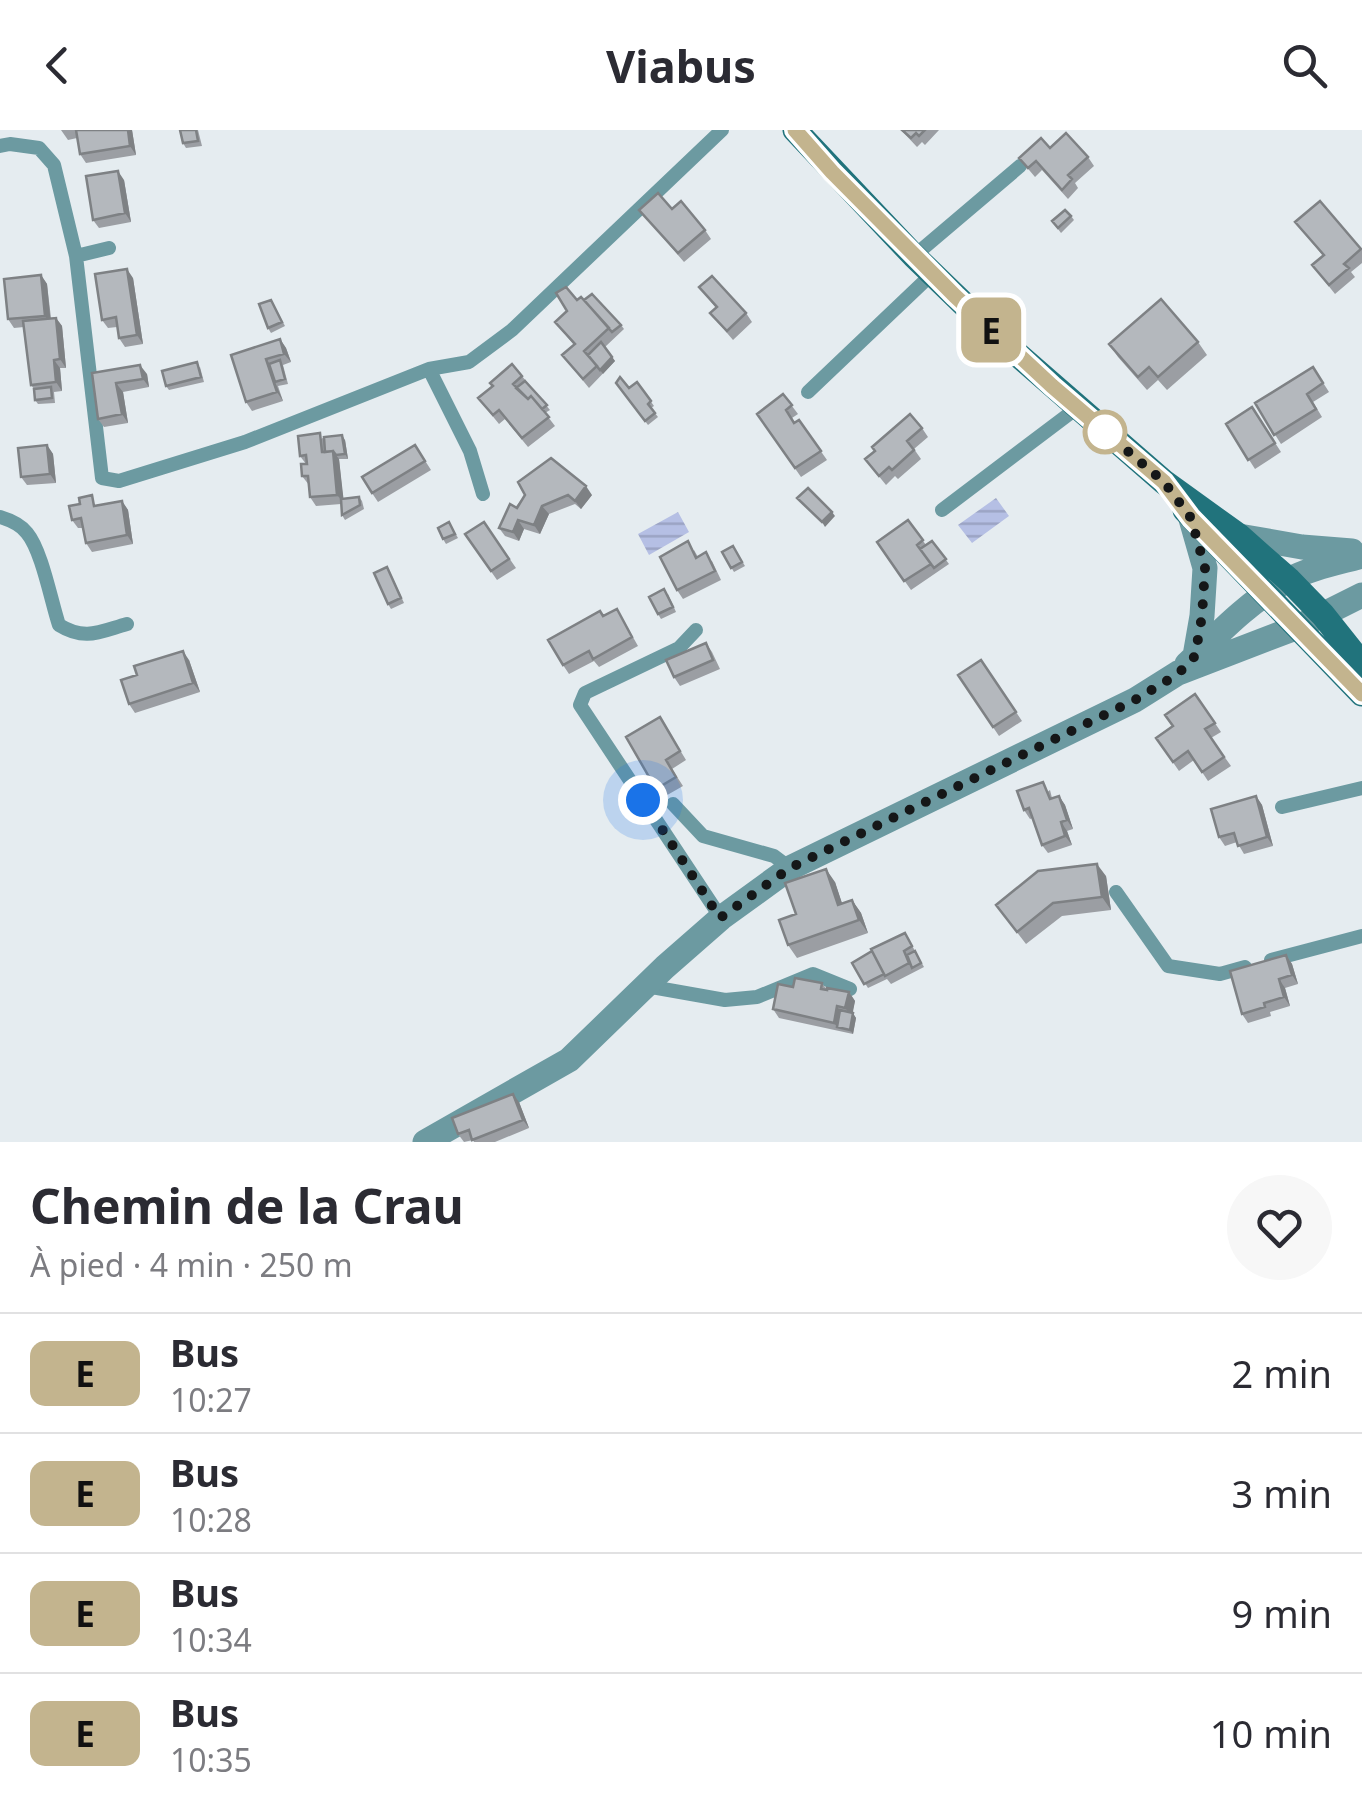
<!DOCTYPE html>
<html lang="fr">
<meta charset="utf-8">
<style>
:root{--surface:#fff;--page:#f7f7f7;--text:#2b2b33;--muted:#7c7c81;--line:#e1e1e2}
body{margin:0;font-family:"Noto Sans",sans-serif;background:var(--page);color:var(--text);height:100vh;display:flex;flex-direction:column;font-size:38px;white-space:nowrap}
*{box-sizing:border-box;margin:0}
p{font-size:32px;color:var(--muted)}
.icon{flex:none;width:55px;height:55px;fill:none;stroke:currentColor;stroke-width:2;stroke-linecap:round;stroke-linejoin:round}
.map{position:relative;height:1012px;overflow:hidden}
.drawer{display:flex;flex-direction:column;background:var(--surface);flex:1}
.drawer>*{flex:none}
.badge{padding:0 20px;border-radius:15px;font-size:35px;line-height:65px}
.you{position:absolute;width:50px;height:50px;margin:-25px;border:8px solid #fff;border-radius:50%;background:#1a73e8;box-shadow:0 0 0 15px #1a73e833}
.map>.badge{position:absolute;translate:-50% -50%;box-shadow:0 0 0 5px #fff}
.round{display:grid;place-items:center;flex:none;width:105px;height:105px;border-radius:52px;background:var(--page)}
.headline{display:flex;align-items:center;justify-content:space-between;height:170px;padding:0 30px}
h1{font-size:48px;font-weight:700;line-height:75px}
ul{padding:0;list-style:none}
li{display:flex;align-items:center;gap:30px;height:120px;padding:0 30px;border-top:2px solid var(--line)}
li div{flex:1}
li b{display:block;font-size:38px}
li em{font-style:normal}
li .badge{min-width:110px;font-weight:700;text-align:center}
header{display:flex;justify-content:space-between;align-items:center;height:130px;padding:0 30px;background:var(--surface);font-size:45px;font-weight:700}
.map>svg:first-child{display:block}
</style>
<header><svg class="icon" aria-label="back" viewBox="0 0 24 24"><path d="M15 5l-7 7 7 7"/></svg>Viabus<svg class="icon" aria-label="search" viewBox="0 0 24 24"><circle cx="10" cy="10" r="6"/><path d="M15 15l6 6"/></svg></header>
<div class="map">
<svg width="1362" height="1012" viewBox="0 0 1362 1012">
<defs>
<pattern id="water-rules" width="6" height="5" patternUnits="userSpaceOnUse" patternTransform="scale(2.5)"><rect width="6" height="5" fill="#b5bfe4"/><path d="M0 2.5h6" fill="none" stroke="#9ba3c3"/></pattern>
</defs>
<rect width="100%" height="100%" fill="#e5ecf0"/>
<!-- water -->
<path fill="url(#water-rules)" d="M996,368L1009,386L972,413L958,395Z
M678,382L689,402L649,425L638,404Z"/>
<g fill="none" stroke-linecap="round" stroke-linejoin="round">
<!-- lane -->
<path stroke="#6c9aa1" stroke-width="14" d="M0,16L10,14L39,18L54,35L76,126L109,118
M76,126L102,348L119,351L245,312L429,239L469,232L512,200L722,0
M914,126L1020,36
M429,239L470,321L483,364
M808,262L932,144
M942,380L1077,278
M0,387C10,390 21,395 27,403C42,421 51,471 59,495C85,511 99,502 127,494
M696,500L679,518L585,563L580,575L721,788
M673,674L703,706L774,726L790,738
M1282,677L1362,658
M1116,762L1168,836L1220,844L1245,837
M1271,830L1362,806
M646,856L725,870L757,867L813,844L850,859"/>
<!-- street -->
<path stroke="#6c9aa1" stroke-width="25" d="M1191,389L1205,438L1202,486L1195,526
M1239,406L1302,417L1352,421
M1187,534C1218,504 1249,471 1288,450C1311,438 1337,433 1362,426
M425,1012L569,930L665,837L721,788L790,738L1135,570L1178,543L1298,497L1362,465"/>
<!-- secondary -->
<path stroke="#21737c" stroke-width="25" d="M795,0L914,126L1001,210L1164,352L1239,406L1289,450L1323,485L1362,534
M1185,380L1362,564"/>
</g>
<!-- wall -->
<path fill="#9b9ea3" d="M61,0H132L136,25L86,33L80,24L77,8L68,10Z
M180,0H198L202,16L186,18L183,13Z
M901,0H939L925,15L922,12L917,17Z
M1050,18L1088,27L1094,36L1075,53L1078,58L1068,69L1042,40L1035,47L1019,28Z
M124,50L131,92L99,98L93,90Z
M1320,71L1362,120V133L1351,142L1355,147L1335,164L1312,135L1323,126L1295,92Z
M672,79L705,100L711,109L684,132L639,80Z
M1071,86L1074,90L1061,103L1052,91Z
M41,145L47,154L51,188H56L62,196L66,238H60L62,261L54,262L55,273L38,274L35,270L34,259L31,255L24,197L14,198L8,189Z
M133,148L143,214L125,217L119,208L117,197L108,198L102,190Z
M699,157L746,183L752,192L733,210L710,183L716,178Z
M577,170L621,195L624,199L605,217L615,231L589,258L562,225L574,215L555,192Z
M274,175L285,196L271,203L268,198Z
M280,209L286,218L291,232L283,235L288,254L278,256L283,271L252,281L246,272L231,225Z
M1198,212L1207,225L1167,260L1158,250L1147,260L1118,227L1109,214Z
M512,234L550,280L545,283L555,296L528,317L505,289L499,294L478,268L493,256Z
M200,237L204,252L169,260L166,256Z
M1313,237L1329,262L1313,272L1322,287L1281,314L1255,273Z
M92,243L147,244L149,257L123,262L128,293L104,297L98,289Z
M637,252L654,276L651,278L658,287L648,295L616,253L629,258Z
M783,264L798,284L792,288L795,293L799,290L827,330L801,347L757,284Z
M1252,277L1281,322L1255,339L1226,294Z
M922,298L928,307L914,319L921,329L898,349L895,346L886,355L865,329Z
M324,307L345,310L348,329H339L343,369L359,367L362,371L364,379L345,390L342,385L341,374L316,376L310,367L309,355L302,346L306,334L300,326Z
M47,315L53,324L56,353L27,355L21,347Z
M415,315L431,340L378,372L372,363Z
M525,365H592L581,379L575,374L549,384L540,404L524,399L519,411L505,406L499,398Z
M122,371L128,380L133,414L92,422L86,413L83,398H78L72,390L98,375Z
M908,390L926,415L932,411L949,434L911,460L877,412Z
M449,392L458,408L446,414L443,409Z
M484,392L516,438L497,450L465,404Z
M733,416L745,436L734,442L722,422Z
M694,420L698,427L712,431L721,450L683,469L677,460Z
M390,442L404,473L391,479L388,474Z
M668,464L676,482L661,489L658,484Z
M617,479L638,516L599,537L594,531L569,544L563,535L600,481L603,486Z
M706,513L712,522L720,539L680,556L674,547Z
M189,530L200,562L135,583L129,574Z
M981,530L1022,591L999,606L958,545Z
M1195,564L1221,602L1211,608L1231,636L1208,651L1194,630L1179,641L1156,608L1173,596Z
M660,587L686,630L672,639L683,656L662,668L656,659Z
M1050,660L1052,668L1059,666L1065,675L1073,699L1067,701L1072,715L1048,723L1042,715L1033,688L1030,689L1024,680Z
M1256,666L1262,675L1273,716L1244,724L1237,712L1225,716L1219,707Z
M1106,746L1111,780L1062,786L1026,814L996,775Z
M835,752L842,774L852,770L861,783L868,803L797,828L788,815L796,784Z
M905,803L924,837L891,854L887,849L868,858L852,833Z
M1286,825L1292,834L1298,854L1285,858L1290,876L1270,882L1271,886L1248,893L1242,884Z
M822,853L827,860L849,862L855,871L852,883L856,888L853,904L779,888L773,879L793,857Z
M519,972L529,998L495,1012H474L473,1010L464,1012L458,1004Z"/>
<!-- shaded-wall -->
<path fill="#7e8184" d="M128,0H132L136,25L130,16Z
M118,41L124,50L131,92L125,83Z
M127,139L133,148L143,214L137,205Z
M41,145L47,154L51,195L45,186Z
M56,188L62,196L66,238L60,229Z
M280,209L286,218L291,232L284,224Z
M612,227L615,231L603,244L600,240Z
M266,229L272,238L275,252L283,271L277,262Z
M54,230L60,238L62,261L56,252Z
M140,235L147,244L149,257L143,249Z
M116,253L123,262L128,293L122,284Z
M342,305L345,310L348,329L345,324Z
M47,315L53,324L56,353L50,344Z
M333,321L339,329L344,373L337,365Z
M586,356L592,365L581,379L575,371Z
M122,371L128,380L133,414L127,405Z
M542,376L549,384L540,404L534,395Z
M832,382L835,386L825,397L822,392Z
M518,390L524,399L519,411L513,402Z
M183,521L189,530L200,562L193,553Z
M1059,666L1065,675L1073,699L1067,690Z
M1256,666L1262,675L1273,716L1267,707Z
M1061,692L1067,701L1072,715L1065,706Z
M1097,734L1106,746L1111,780L1102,767Z
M826,739L835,752L847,788L838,775Z
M852,770L861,783L868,803L859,790Z
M1286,825L1292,834L1298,854L1292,845Z
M1279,849L1285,858L1290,876L1284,867Z
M849,862L855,871L852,887L845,878Z
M837,876L843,885L837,897L834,893Z
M853,883L856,888L853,904L850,900Z
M513,964L519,972L529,998L523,990Z"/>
<!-- building -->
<path fill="#b4b8bd" stroke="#7e8184" stroke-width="2.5" d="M76,0H128L130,16L80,24Z
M180,0H196L198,11L183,13Z
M902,0H925L919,6L916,3L911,8Z
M1066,3L1088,27L1068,45L1072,49L1062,60L1036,31L1028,38L1019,28L1041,8L1050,18Z
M118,41L125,83L93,90L86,46Z
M658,63L672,79L681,71L705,100L678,123L639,80Z
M1320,71L1361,119L1344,134L1349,138L1329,155L1312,135L1324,125L1295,92Z
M1065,80L1071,86L1058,98L1052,91Z
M127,139L137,205L119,208L116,187L102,190L95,144Z
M41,145L45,186L8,189L4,149Z
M712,146L746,183L727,201L710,183L717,177L699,157Z
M566,157L577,170L581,167L609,198L584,221L597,236L583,249L562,225L575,214L555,192L567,181L556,163Z
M592,164L621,195L612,202L584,170Z
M1161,169L1198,212L1158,247L1149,237L1138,247L1109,214Z
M271,170L282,192L268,198L259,174Z
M56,188L60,229L54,230L56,252L31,255L23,191Z
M280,209L284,224L266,229L277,262L246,272L231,225Z
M601,212L612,227L600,240L588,225Z
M280,230L285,249L275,252L269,234Z
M197,232L201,247L166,256L162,241Z
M512,234L522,246L513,254L528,269L531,266L549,287L522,308L499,280L493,285L478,268L493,256L490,253Z
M140,235L143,249L116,253L122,284L98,289L92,243Z
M1313,237L1323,253L1307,264L1316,279L1274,305L1255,273Z
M620,247L629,258L637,252L651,271L648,274L655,283L645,291L616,253Z
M525,251L547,275L542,279L531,266L528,269L516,258Z
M51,257L52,268L35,270L34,259Z
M783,264L792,275L786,280L794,293L799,290L821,321L795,338L757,284Z
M1252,277L1275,313L1248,330L1226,294Z
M910,284L922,298L907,311L914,320L892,340L889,337L879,346L865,329L875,321L872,317Z
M320,303L322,322L333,321L337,365L310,367L308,346H302L301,334H307L306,325L300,326L298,306Z
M342,305L345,324L336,325L333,321L325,322L324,307Z
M47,315L50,344L21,347L18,318Z
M415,315L425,331L372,363L362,347Z
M551,328L586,356L575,371L568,365L542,376L534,395L518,390L513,402L499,398L510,374L517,378L525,365L518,352Z
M808,358L832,382L822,392L797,368Z
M92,365L94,376L122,371L127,405L86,413L81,388L72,390L69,376L80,374L79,368Z
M359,367L360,375L342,385L341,369Z
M908,390L923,410L917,415L931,434L904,451L877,412Z
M449,392L455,404L443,409L438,398Z
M484,392L509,429L491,441L465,404Z
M688,411L696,428L706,422L715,441L677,460L660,427Z
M932,411L946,429L934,438L920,419Z
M733,416L742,432L731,438L722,422Z
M387,437L401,468L388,474L374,443Z
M664,459L673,477L658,484L649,467Z
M617,479L632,507L593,529L589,521L563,535L548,510L600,481L603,486Z
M706,513L713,530L674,547L666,530Z
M183,521L193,553L129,574L121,550L137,545L134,536Z
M981,530L1016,582L993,597L958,545Z
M1195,564L1215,593L1205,599L1224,627L1202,642L1188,621L1173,632L1156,608L1173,596L1165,585Z
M660,587L680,621L666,630L676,647L656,659L626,607Z
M1043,652L1050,669L1059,666L1067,690L1061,692L1065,706L1042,715L1029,678L1024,680L1017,661Z
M1256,666L1267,707L1238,716L1234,703L1219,707L1211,679Z
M1097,734L1102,767L1053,773L1017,802L996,775L1038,741Z
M826,739L838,775L852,770L859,790L788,815L779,790L796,784L785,753Z
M905,803L912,816L904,821L909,833L885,846L871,819Z
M872,821L884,844L864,854L852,833Z
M915,821L921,833L912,838L907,825Z
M1286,825L1292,845L1279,849L1284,867L1264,873L1265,877L1242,884L1230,841Z
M795,848L822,853L821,859L827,860V858L849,862L845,878L837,876L834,893L773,879L778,854L793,857Z
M840,880L853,883L850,900L837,897Z
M513,964L523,990L472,1010L469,1000L458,1004L452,988Z"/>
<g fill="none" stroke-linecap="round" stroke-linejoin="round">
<!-- line casing -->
<g stroke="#fff" stroke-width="22">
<path id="line" d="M795,0L832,42L955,166L1052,256L1164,352L1191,388L1362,564"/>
</g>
<!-- line -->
<use href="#line" stroke="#c3b48e" stroke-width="15"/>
<!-- walk -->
<path stroke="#151718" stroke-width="10" stroke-dasharray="0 18" d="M643,670L720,788L790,738L1135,570L1178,544L1195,526L1202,486L1205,438L1191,388L1164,352L1105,302"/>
</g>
<!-- markers -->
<circle fill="#fff" stroke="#c3b48e" stroke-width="5" cx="1105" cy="302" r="20"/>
</svg>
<div class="you" style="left:643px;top:670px"></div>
<b class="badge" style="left:991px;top:200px;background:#c3b48e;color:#111">E</b>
</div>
<section class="drawer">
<div class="headline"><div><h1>Chemin de la Crau</h1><p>À pied · 4 min · 250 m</p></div><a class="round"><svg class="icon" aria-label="heart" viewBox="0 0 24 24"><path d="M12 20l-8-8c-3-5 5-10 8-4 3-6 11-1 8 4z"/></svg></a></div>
<ul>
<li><span class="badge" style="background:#c3b48e;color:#111">E</span><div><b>Bus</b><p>10:27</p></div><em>2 min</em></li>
<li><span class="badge" style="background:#c3b48e;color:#111">E</span><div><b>Bus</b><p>10:28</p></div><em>3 min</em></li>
<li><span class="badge" style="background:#c3b48e;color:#111">E</span><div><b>Bus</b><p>10:34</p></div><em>9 min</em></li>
<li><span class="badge" style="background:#c3b48e;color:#111">E</span><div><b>Bus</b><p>10:35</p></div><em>10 min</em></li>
</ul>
</section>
